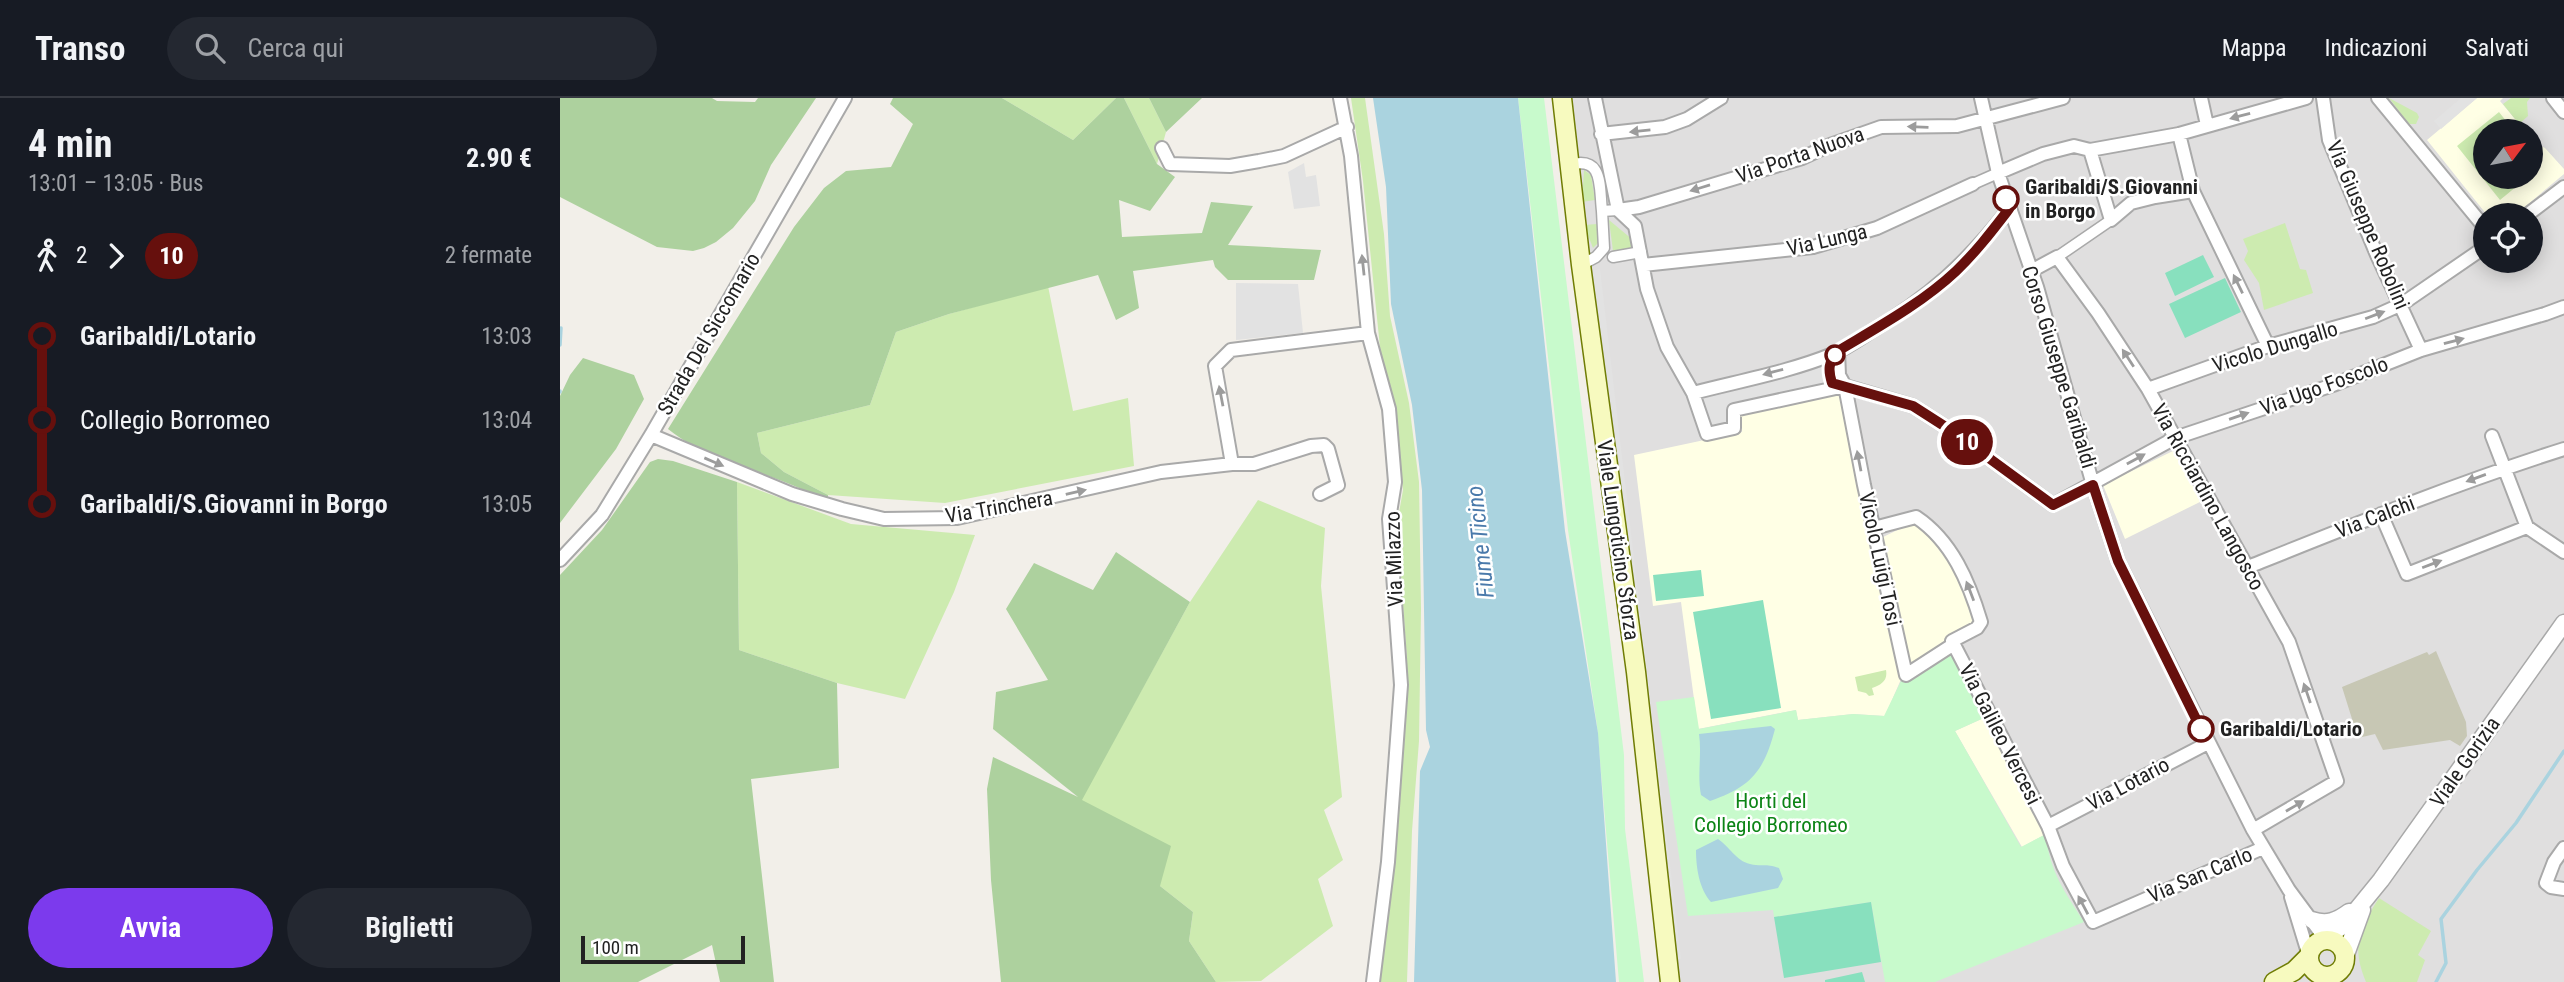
<!DOCTYPE html>
<html lang="it">
<meta charset="utf-8">
<style>
:root{--surface:#171b24;--page:#242831;--text:#f1f3f6;--muted:#9ea1a6;--line:#363941;--accent:#7c3aed}
body{margin:0;font-family:"Roboto Condensed",sans-serif;background:var(--page);color:var(--text);height:100vh;display:flex;flex-direction:column;font-size:26px;white-space:nowrap}
*{box-sizing:border-box;margin:0}
p{font-size:23px;color:var(--muted)}
.icon{flex:none;width:38px;height:38px;fill:none;stroke:currentColor;stroke-width:2;stroke-linecap:round;stroke-linejoin:round}
.map{position:relative;flex:1;overflow:hidden}
.drawer{display:flex;flex-direction:column;background:var(--surface);width:560px}
.drawer>*{flex:none}
.badge{padding:0 14px;border-radius:23px;font-size:24px;line-height:46px}
.needle{width:46px;rotate:58deg}
.tools{position:absolute;left:1913px;top:21px;display:grid;gap:14px}
.tools a{display:grid;place-items:center;width:70px;height:70px;border-radius:50%;background:var(--surface);box-shadow:0 4px 18px #0003;font-size:35px}
.scale{position:absolute;left:21px;bottom:18px;width:164px;box-sizing:border-box;padding-left:7px;border:4px solid #222;border-top:0;font-size:19px;line-height:24px;white-space:nowrap;color:#222;-webkit-text-stroke:5px #fff;paint-order:stroke}
.map>.badge{position:absolute;translate:-50% -50%;box-shadow:0 0 0 4px #fff}
.legs{display:flex;align-items:center;gap:10px;height:77px;padding:0 28px;font-size:23px}
.legs p{margin-inline-start:auto}
.summary{display:flex;align-items:center;justify-content:space-between;height:119px;padding:0 28px}
h1{font-size:38px;font-weight:700;line-height:52px}
.primary-button{display:flex;gap:14px;margin-top:auto;padding:14px 28px}
.primary-button a{flex:1;height:80px;border-radius:42px;background:var(--accent);color:#fff;font-size:28px;font-weight:700;line-height:80px;text-align:center}
.primary-button a+a{background:var(--page);color:var(--text)}
ul{padding:0 28px;list-style:none}
li{display:flex;align-items:center;gap:24px;height:84px;font-size:26px}
li i{display:grid;place-items:center;width:10px;height:100%;margin:0 9px;background:currentColor}
li i::after{content:'';width:18px;height:18px;margin:-9px;border:5px solid;border-radius:50%;background:var(--surface)}
li p{margin-inline-start:auto}
li:first-child i{background:linear-gradient(#0000 50%,currentColor 0)}
li:last-child i{background:linear-gradient(currentColor 50%,#0000 0)}
header{display:flex;align-items:center;gap:42px;box-sizing:border-box;height:98px;padding:0 35px;background:var(--surface);border-bottom:2px solid var(--line)}
header strong{font-size:33px}
nav{display:flex;gap:38px;margin-inline-start:auto;font-size:24px}
.search{width:490px;height:63px;background:var(--page);display:flex;align-items:center;gap:18px;box-sizing:border-box;padding:0 24px;border-radius:38px;color:var(--muted);font-size:26px}
main{display:flex;flex:1;min-height:0}
.map>svg:first-child{display:block}
</style>
<header>
<strong>Transo</strong>
<div class="search"><svg class="icon" aria-label="search" viewBox="0 0 24 24"><circle cx="10" cy="10" r="6"/><path d="M15 15l6 6"/></svg>Cerca qui</div>
<nav><a>Mappa</a><a>Indicazioni</a><a>Salvati</a></nav>
</header>
<main>
<section class="drawer">
<div class="summary"><div><h1>4 min</h1><p>13:01 – 13:05 · Bus</p></div><b>2.90 €</b></div>
<div class="legs"><svg class="icon" aria-label="walk" viewBox="0 0 24 24"><circle cx="13" cy="4" r="2"/><path d="M13 8l-2 6 4 7M11 14l-3 7M7 12l3-4h3l4 4"/></svg>2<svg class="icon" aria-label="forward" viewBox="0 0 24 24"><path d="M9 5l7 7-7 7"/></svg><b class="badge" style="background:#66100d;color:#fff">10</b><p>2 fermate</p></div>
<ul>
<li><i style="color:#66100d"></i><b>Garibaldi/Lotario</b><p>13:03</p></li>
<li><i style="color:#66100d"></i><span>Collegio Borromeo</span><p>13:04</p></li>
<li><i style="color:#66100d"></i><b>Garibaldi/S.Giovanni in Borgo</b><p>13:05</p></li>
</ul>
<div class="primary-button"><a>Avvia</a><a>Biglietti</a></div>
</section>
<div class="map">
<svg width="2004" height="884" viewBox="0 0 2004 884">
<rect width="100%" height="100%" fill="#f2efe9"/>
<!-- residential -->
<path fill="#e0dfdf" fill-rule="evenodd" d="M998,0H2004V884H1112ZM1925,33H1970V79H1925ZM1925,117H1970V163H1925Z"/>
<!-- education -->
<path fill="#ffffe5" d="M1917,0H1943L1940,3L1965,33H1925V79H1970L1971,42L1976,49L1979,47L1985,50L2004,71V76L1955,117H1927L1867,42Z
M1283,292L1342,579L1325,618L1293,616L1238,622L1236,612L1138,631L1121,504L1093,508L1074,357L1182,334L1178,315Z
M1615,352L1644,402L1565,441L1543,387Z
M1352,425L1363,430L1401,476L1418,525L1349,572L1321,440Z
M1426,619L1486,736L1462,749L1395,633Z"/>
<!-- construction -->
<path fill="#c7c7b4" d="M1876,553L1906,624L1907,638L1900,648L1890,642L1823,652L1815,636L1798,640L1782,589L1867,554L1869,557Z"/>
<!-- grass -->
<path fill="#cdebb0" d="M442,0H556L513,42Z
M564,0H589L606,34L597,66Z
M791,0H805L824,136L830,218L849,305L859,384L861,511L859,643L852,733L847,884H818L827,824L845,608L847,561L837,426L843,392L834,313L821,259L803,83Z
M1829,0L1857,15L1859,19L1856,26H1849Z
M1951,0H1970L1967,4L1968,18L1959,26L1943,6Z
M1939,14L1954,33H1925V79H1968L1940,102L1897,48Z
M1024,72L1031,77L1035,102L1022,104Z
M1049,122L1073,142L1074,149L1053,153Z
M1725,125L1740,171L1746,172L1753,195L1704,212L1699,185L1684,162L1688,153L1683,141Z
M1037,126L1039,144L1033,150L1024,127Z
M488,188L513,313L568,300L574,368L385,405L268,397L224,374L201,355L197,335L310,307L336,234L389,216Z
M177,384L291,426L415,437L394,494L345,601L277,585L179,552Z
M698,402L765,430L761,488L782,699L764,712L783,762L758,781L773,828L701,883L656,884L629,843L633,814L600,788L521,702L630,504Z
M1326,572C1328,583 1321,587 1312,590L1314,597L1309,598L1306,595L1298,593L1295,579Z
M1819,800L1871,833L1858,857L1865,862L1857,884H1806C1791,848 1799,831 1819,800Z"/>
<!-- forest -->
<path fill="#add19e" d="M0,0H152L157,3L195,4L198,0H256L211,67L195,103L173,130L156,144L144,150L133,153L97,149L0,99Z
M333,0H442L513,42L556,0H564L597,66L615,79L590,113L559,102L562,139L642,135L651,104L693,108L668,147L761,152L754,182H668L655,169L653,162L573,173L579,210L556,222L538,177L389,216L336,234L310,307L197,335L201,355L224,374L268,397V403C253,396 238,389 222,383C182,368 143,359 108,331L234,129L264,90L286,73L331,69L353,26L330,6Z
M589,0H642L606,34Z
M23,260L74,277L84,301L56,351L0,425V298L10,277Z
M98,361L113,363L177,384L179,552L277,585L279,670L191,681L214,884H160L152,847L78,884H0V477L42,432L90,364Z
M556,454L630,504L522,702L611,748L600,788L633,814L629,843L656,884H441L431,782L427,691L433,659L518,699L433,631L436,594L488,582L446,511L474,465L533,492Z"/>
<!-- park -->
<path fill="#c8facc" d="M958,0H984L1064,657L1065,731L1084,884H1059L1037,628L1008,432Z
M1391,549L1426,619L1395,633L1461,749L1486,736C1489,773 1505,794 1524,824L1375,884H1325L1311,804L1214,819L1213,812L1128,818L1096,604L1134,599L1139,631L1236,612L1238,622L1293,616L1324,618L1342,581L1347,585Z"/>
<!-- pitch -->
<path fill="#88e0be" d="M1643,157L1654,179L1615,198L1605,175Z
M1665,180L1681,214L1625,240L1609,206Z
M1141,472L1144,498L1096,503L1093,477Z
M1203,502L1221,610L1151,621L1133,514Z
M1311,804L1321,864L1224,880L1214,819Z
M1302,874L1305,884H1265V882Z"/>
<!-- parking -->
<path fill="#e2e2e2" d="M1901,0H1917L1881,31L1874,23Z
M744,65L746,79L756,77L760,108L734,111L728,74Z
M1040,171L1121,861L1110,862L1029,173Z
M676,185L738,186L743,235L676,242Z
M1260,268L1265,289L1167,312L1170,326L1150,331L1142,296Z"/>
<!-- water -->
<path fill="#aad3df" d="M813,0H958L1005,433L1038,635L1056,884H854L860,673L870,649L866,632L862,392L852,307L831,206L826,89Z
M1211,628L1215,631C1204,673 1191,689 1150,703L1141,697C1137,677 1142,657 1139,636Z
M1158,741C1169,748 1176,763 1190,766C1202,769 1205,765 1219,770L1223,781L1218,790L1151,804C1139,791 1136,769 1136,752Z"/>
<g fill="none" stroke-linecap="round" stroke-linejoin="round">
<!-- stream -->
<path stroke="#aad3df" stroke-width="3.5" d="M0,247L1,230
M0,293V294
M1876,884L1886,865L1881,821L1917,772L1956,725L2004,653"/>
<!-- pedestrian casing -->
<g stroke="#a9a9a9" stroke-width="13">
<path id="pedestrian" d="M1009,67C1044,57 1039,88 1042,113L1058,112
M1413,86L1438,75
M1053,159L1081,154
M1497,159L1551,122
M1021,167L1036,159L1044,150L1042,113"/>
</g>
<!-- minor casing -->
<g stroke="#a9a9a9" stroke-width="16">
<path id="minor" d="M780,0L791,58L808,235L829,311L835,384L829,421L841,587L828,764L813,884
M1035,0L1058,112
M1421,0L1438,75L1477,189L1533,387L1558,463L1693,732L1729,792L1766,842
M1641,0L1647,27
M1763,0L1769,42L1817,157L1861,252
M1818,0L1925,130
M1993,0L2004,14
M1041,36L1105,29L1127,21L1161,0
M1619,36L1633,93L1708,248
M602,50L610,66L670,68L699,63L724,58L787,29
M1530,52L1551,122L1571,105L1595,99L1633,93
M1438,75L1483,56L1514,48L1530,52L1619,36L1746,0
M1058,112L1079,109L1242,60L1270,47L1321,29L1397,28L1503,0
M1058,112L1075,128L1087,191L1107,249L1133,295
M1967,117L2004,89
M1083,167L1253,149L1317,130L1413,86
M1471,173L1497,159L1538,215L1588,291L1729,544L1777,683L1693,732
M1278,253L1279,277L1285,288L1174,312V330L1147,336L1133,295C1179,283 1229,274 1273,256C1286,250 1298,242 1310,234C1367,201 1409,163 1449,111
M1588,291L1708,248L1813,219L1842,206L1925,149
M91,337L232,396L282,411L324,421L397,420L601,374L672,366L655,268L671,252L808,235
M1932,338L1967,429L2004,454
M672,366H694L751,348L764,347L768,351L778,387L760,396
M1821,416L1847,476L1967,429
M1314,430L1356,419C1392,443 1409,484 1421,524L1417,530L1392,543L1488,728L1503,768L1533,824L1703,750
M0,462L42,417L91,337L285,0
M1688,469C1793,427 1897,385 2004,351
M1394,546L1346,577L1304,387L1285,288L1353,308L1392,333L1493,407L1615,340L1773,287L1861,252L1985,216L2004,209
M1488,728L1648,645
M2004,750L1994,764L1986,785L1991,789L2004,791
M1731,799L1749,858"/>
</g>
<!-- tertiary casing -->
<g stroke="#a9a9a9" stroke-width="19">
<path id="tertiary" d="M1752,822C1767,827 1777,823 1789,814
M1766,842L1790,820L1821,782L2004,525
M1785,859L1802,812"/>
</g>
<!-- secondary casing -->
<g stroke="#707d05" stroke-width="21">
<path id="secondary" d="M1002,0L1021,167L1076,574L1110,884
M1749 860a18 18 0 1 1 36 0a18 18 0 1 1-36 0Z
M1714,884L1734,873L1749,858"/>
</g>
<!-- pedestrian -->
<use href="#pedestrian" stroke="#fff" stroke-width="10"/>
<!-- minor -->
<use href="#minor" stroke="#fff" stroke-width="12"/>
<!-- tertiary -->
<use href="#tertiary" stroke="#fff" stroke-width="16"/>
<!-- secondary -->
<use href="#secondary" stroke="#f7fabf" stroke-width="18"/>
</g>
<!-- one-way arrows -->
<defs><path id="oneway-solid" d="M-6-.8H1V-3.2L6.5 0L1 3.2V.8H-6Z" transform="scale(1.75)"/></defs>
<g fill="#9c9c9c">
<use href="#oneway-solid" transform="translate(1680 18) rotate(165)"/>
<use href="#oneway-solid" transform="translate(1358 29) rotate(-178)"/>
<use href="#oneway-solid" transform="translate(1080 33) rotate(174)"/>
<use href="#oneway-solid" transform="translate(1140 90) rotate(163)"/>
<use href="#oneway-solid" transform="translate(803 167) rotate(-96)"/>
<use href="#oneway-solid" transform="translate(1678 186) rotate(-116)"/>
<use href="#oneway-solid" transform="translate(1815 217) rotate(-21)"/>
<use href="#oneway-solid" transform="translate(1894 243) rotate(-15)"/>
<use href="#oneway-solid" transform="translate(1568 260) rotate(-123)"/>
<use href="#oneway-solid" transform="translate(1213 274) rotate(165)"/>
<use href="#oneway-solid" transform="translate(661 298) rotate(-101)"/>
<use href="#oneway-solid" transform="translate(1679 318) rotate(-19)"/>
<use href="#oneway-solid" transform="translate(1576 361) rotate(-29)"/>
<use href="#oneway-solid" transform="translate(1299 363) rotate(-101)"/>
<use href="#oneway-solid" transform="translate(154 364) rotate(23)"/>
<use href="#oneway-solid" transform="translate(1916 380) rotate(160)"/>
<use href="#oneway-solid" transform="translate(516 394) rotate(-13)"/>
<use href="#oneway-solid" transform="translate(1872 466) rotate(-21)"/>
<use href="#oneway-solid" transform="translate(1410 493) rotate(-111)"/>
<use href="#oneway-solid" transform="translate(1747 595) rotate(-109)"/>
<use href="#oneway-solid" transform="translate(1735 708) rotate(-30)"/>
<use href="#oneway-solid" transform="translate(1523 807) rotate(-118)"/>
</g>
<g fill="none" stroke-linecap="round" stroke-linejoin="round">
<!-- line-1 casing -->
<g stroke="#fff" stroke-width="16">
<path id="line-1" d="M1446,101L1449,111C1432,133 1416,154 1396,173C1362,205 1318,229 1278,253C1268,264 1268,272 1272,285L1353,308L1392,333L1493,407L1533,387L1558,463L1641,631"/>
</g>
<!-- line-1 -->
<use href="#line-1" stroke="#66100d" stroke-width="10"/>
</g>
<!-- markers -->
<g fill="#fff" stroke="#66100d" stroke-width="3.5">
<circle cx="1446" cy="101" r="12"/>
<circle cx="1275" cy="257" r="9"/>
<circle cx="1641" cy="631" r="12"/>
</g>
<g text-anchor="middle" stroke-width="5" stroke-linejoin="round" paint-order="stroke">
<!-- street labels -->
<g font-size="21" fill="#222" stroke="#fff">
<text transform="translate(1240 57) rotate(-19)" y="7">Via Porta Nuova</text>
<text transform="translate(1808 127) rotate(67)" y="7">Via Giuseppe Robolini</text>
<text transform="translate(1267 142) rotate(-13)" y="7">Via Lunga</text>
<text transform="translate(149 236) rotate(-60)" y="7">Strada Del Siccomario</text>
<text transform="translate(1715 249) rotate(-17)" y="7">Vicolo Dungallo</text>
<text transform="translate(1499 269) rotate(73)" y="7">Corso Giuseppe Garibaldi</text>
<text transform="translate(1764 288) rotate(-20)" y="7">Via Ugo Foscolo</text>
<text transform="translate(1648 399) rotate(61)" y="7">Via Ricciardino Langosco</text>
<text transform="translate(439 409) rotate(-10)" y="7">Via Trinchera</text>
<text transform="translate(1815 419) rotate(-21)" y="7">Via Calchi</text>
<text transform="translate(1058 442) rotate(82)" y="7">Viale Lungoticino Sforza</text>
<text transform="translate(834 461) rotate(-92)" y="7">Via Milazzo</text>
<text transform="translate(1320 461) rotate(78)" y="7">Vicolo Luigi Tosi</text>
<text transform="translate(1440 636) rotate(63)" y="7">Via Galileo Vercesi</text>
<text transform="translate(1905 664) rotate(-55)" y="7">Viale Gorizia</text>
<text transform="translate(1568 686) rotate(-28)" y="7">Via Lotario</text>
<text transform="translate(1640 777) rotate(-23)" y="7">Via San Carlo</text>
</g>
<!-- stop labels -->
<g font-size="21" font-weight="bold" fill="#222" stroke="#fff" text-anchor="start">
<text x="1465" y="96">Garibaldi/S.Giovanni<tspan x="1465" dy="24">in Borgo</tspan></text>
<text x="1660" y="638">Garibaldi/Lotario</text>
</g>
<!-- park labels -->
<g font-size="21" fill="#0c8416" stroke="#fff">
<text x="1211" y="710">Horti del<tspan x="1211" dy="24">Collegio Borromeo</tspan></text>
</g>
<!-- water labels -->
<g font-size="23" font-style="italic" fill="#4a7aab" stroke="#fff">
<text transform="translate(920 444) rotate(-96)" y="8">Fiume Ticino</text>
</g>
</g>
</svg>
<div class="tools">
<a><svg class="needle" viewBox="-14 -14 28 28"><path d="M0-13l5 13h-10z" fill="#e53935"/><path d="M0 13l5-13h-10z" fill="#9ea1a6"/></svg></a>
<a><svg class="icon" aria-label="locate" viewBox="0 0 24 24"><circle cx="12" cy="12" r="6"/><path d="M12 2v4M12 18v4M2 12h4M18 12h4"/></svg></a>
</div>
<div class="scale">100 m</div>
<b class="badge" style="left:1407px;top:344px;background:#66100d;color:#fff">10</b>
</div>
</main>
